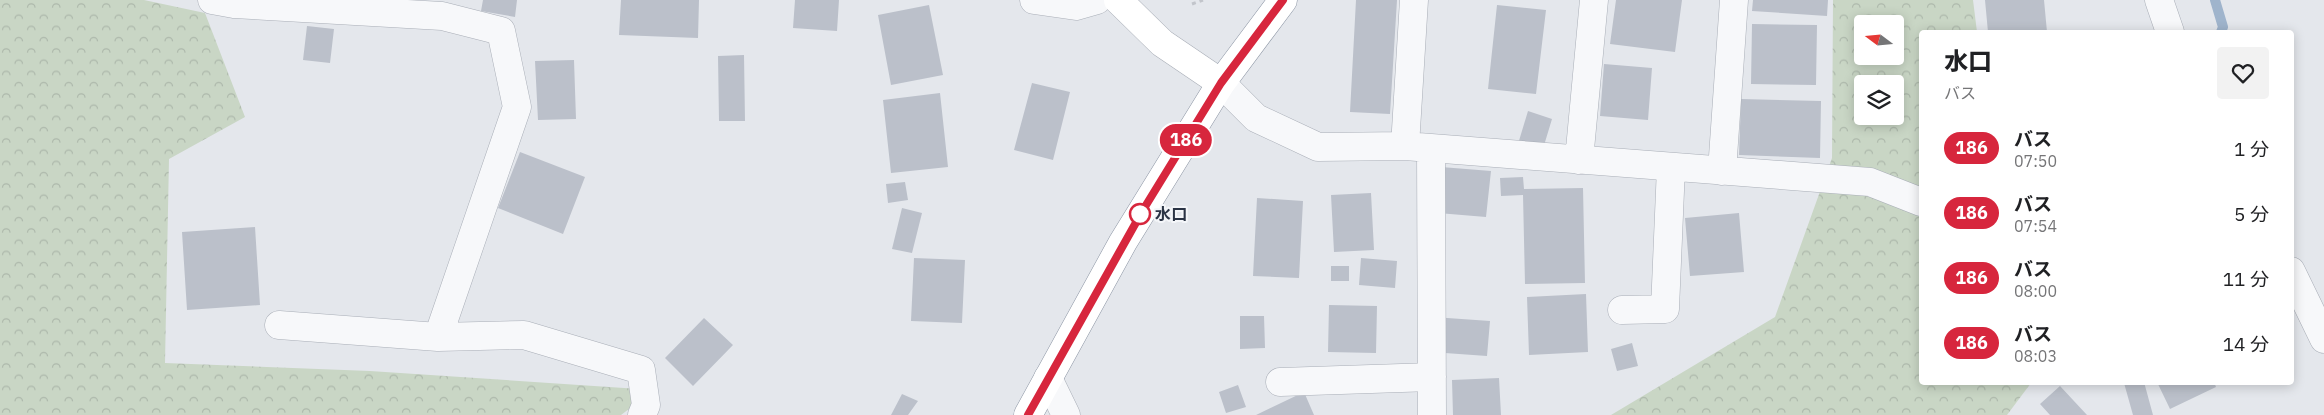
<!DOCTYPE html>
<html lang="ja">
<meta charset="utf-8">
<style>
:root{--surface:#fff;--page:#f2f2f2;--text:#202124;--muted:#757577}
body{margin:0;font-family:"IBM Plex Sans","Noto Sans JP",sans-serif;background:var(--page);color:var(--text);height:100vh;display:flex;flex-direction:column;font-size:19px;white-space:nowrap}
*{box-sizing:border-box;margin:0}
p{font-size:16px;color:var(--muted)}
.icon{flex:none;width:28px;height:28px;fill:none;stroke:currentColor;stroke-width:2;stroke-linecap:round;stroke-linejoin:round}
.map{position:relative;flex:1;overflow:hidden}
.sheet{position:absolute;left:1919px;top:30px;width:375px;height:355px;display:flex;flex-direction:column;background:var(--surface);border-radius:5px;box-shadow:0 2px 12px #0003}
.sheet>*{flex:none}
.badge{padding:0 10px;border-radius:16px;font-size:18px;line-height:32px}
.needle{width:32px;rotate:286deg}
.fabs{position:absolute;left:1854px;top:15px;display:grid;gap:10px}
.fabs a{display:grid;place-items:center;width:50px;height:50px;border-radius:5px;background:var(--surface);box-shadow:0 2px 12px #0003;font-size:25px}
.map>.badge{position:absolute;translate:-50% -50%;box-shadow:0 0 0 2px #fff}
.round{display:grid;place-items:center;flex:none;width:52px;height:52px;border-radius:5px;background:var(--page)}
.summary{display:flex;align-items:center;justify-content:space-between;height:85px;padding:0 25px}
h1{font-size:24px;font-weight:800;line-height:38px}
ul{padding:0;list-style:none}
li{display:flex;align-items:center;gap:15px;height:65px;padding:0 25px}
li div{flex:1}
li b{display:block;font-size:19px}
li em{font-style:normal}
li .badge{min-width:55px;font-weight:700;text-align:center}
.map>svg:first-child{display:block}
</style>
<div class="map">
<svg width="2324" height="415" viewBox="0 0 2324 415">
<defs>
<pattern id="forest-crowns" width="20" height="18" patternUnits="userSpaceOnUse" patternTransform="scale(1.25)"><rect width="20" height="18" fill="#c9d6c5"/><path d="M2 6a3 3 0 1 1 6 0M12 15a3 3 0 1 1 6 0" fill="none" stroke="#adb8ab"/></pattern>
</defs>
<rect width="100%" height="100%" fill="#e4e7ec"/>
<!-- forest -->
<path fill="url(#forest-crowns)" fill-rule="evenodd" d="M0,0H144L205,13L245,117L169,159L165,363L370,371L654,390L621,415H0Z
M1833,0H1973L1977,32H1921V382L2031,383L2007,415H1611L1775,317L1832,158ZM1862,24H1895V56H1862ZM1862,84H1895V116H1862Z"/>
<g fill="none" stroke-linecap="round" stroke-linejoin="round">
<!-- stream -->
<path stroke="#9fb4cc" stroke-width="10" d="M2215,0L2223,27L2221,32"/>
</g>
<!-- building -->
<path fill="#bbc0ca" d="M483,0H517L515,17L481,11Z
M621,0H699L698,38L619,35Z
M795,0H839L837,31L793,28Z
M1356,0H1397L1390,114L1350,112Z
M1616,0H1682L1675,52L1610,44Z
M1753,0H1828L1827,16L1752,11Z
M1985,0H2044L2047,32H1988Z
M929,5L943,75L891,85L878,15Z
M1497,5L1546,10L1536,94L1488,89Z
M1752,24L1817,25L1816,85L1751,84Z
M307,26L334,29L330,63L303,60Z
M744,55L745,121H719L718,56Z
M574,60L576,119L538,120L535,61Z
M1604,64L1652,68L1648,120L1600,116Z
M1032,83L1070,92L1053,160L1014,150Z
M940,93L948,167L891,173L883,100Z
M1741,99L1821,101L1820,158L1739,155Z
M1528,111L1552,119L1542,152L1518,144Z
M520,152L585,177L563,234L498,208Z
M1441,167L1491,171L1486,217L1438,213Z
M1523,177L1524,189L1583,188L1585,283L1525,284L1523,195L1501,196L1500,178Z
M905,182L908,200L888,203L886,184Z
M1371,193L1374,250L1334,252L1331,195Z
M1257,198L1303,201L1299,278L1253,276Z
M902,208L922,213L912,253L892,249Z
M1739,213L1744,272L1690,276L1685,218Z
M255,227L260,305L187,310L182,232Z
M914,258L965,260L962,323L911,321Z
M1361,258L1397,261L1395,288L1359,285Z
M1331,266H1349V281H1331Z
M1586,294L1588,352L1529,355L1527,297Z
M1329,305L1377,306L1376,353L1328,352Z
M1240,316H1264L1265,348L1240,349Z
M1433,317L1490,321L1487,356L1431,352Z
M704,318L733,345L693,386L665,358Z
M1632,343L1638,366L1617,371L1611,349Z
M1499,378L1501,415H1453L1452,380Z
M2126,382H2144L2153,415H2133L2124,383Z
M2157,382H2214L2216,387L2170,409Z
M1238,385L1246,407L1226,413L1219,392Z
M2060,386L2087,415H2050L2040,404Z
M1304,392L1314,415H1256Z
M902,394L918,401L908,415H891Z"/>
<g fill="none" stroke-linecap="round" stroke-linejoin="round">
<!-- street casing -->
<g stroke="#a9aeb7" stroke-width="29">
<path id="street" d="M212,0L234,4L442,16L501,31L517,107L438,337L524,335L641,370L646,405L642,415
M1034,0L1076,6L1097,0
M2159,0L2170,32
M1221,83L1256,118L1318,147L1405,146L1870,182L1921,202
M1405,146L1414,0
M1431,148L1432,415
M1579,160L1594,0
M1722,171L1734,0
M2291,271L2324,339
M1622,310L1665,309L1671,167
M279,325L438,337
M1048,378L1066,415
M1280,382L1432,377"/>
</g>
<!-- secondary casing -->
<g stroke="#a9aeb7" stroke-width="29">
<path id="secondary" d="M1118,0L1162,43L1221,83"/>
</g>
<!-- highway casing -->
<g stroke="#8b94a3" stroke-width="29">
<path id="highway" d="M1028,415L1123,242L1221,83L1283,0"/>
</g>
<!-- path -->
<path stroke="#c2c5cb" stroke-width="3" stroke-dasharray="4 4" stroke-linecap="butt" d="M1192,4L1203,0"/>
<!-- street -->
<use href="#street" stroke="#f7f8fa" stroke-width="28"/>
<!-- secondary -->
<use href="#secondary" stroke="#fff" stroke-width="28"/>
<!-- highway -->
<use href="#highway" stroke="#fff" stroke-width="28"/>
</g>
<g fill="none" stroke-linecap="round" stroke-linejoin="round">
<!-- line casing -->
<g stroke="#fff" stroke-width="11">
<path id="line" d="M1028,415L1143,210L1221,83L1283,0"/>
</g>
<!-- line -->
<use href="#line" stroke="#d7263d" stroke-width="8"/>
</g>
<!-- markers -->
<circle fill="#fff" stroke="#d7263d" stroke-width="2.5" cx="1140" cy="214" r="10"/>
<g text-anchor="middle" stroke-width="4" stroke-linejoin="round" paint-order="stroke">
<!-- stop labels -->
<g font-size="16" font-weight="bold" fill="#2b3445" stroke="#f4f6f9" text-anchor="start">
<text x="1155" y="220">水口</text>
</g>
</g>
</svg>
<div class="fabs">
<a><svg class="needle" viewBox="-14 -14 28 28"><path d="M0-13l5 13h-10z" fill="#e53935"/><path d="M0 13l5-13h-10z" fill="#757577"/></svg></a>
<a><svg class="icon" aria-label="layers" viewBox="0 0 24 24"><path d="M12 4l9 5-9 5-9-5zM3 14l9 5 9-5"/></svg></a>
</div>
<b class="badge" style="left:1186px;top:140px;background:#d7263d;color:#fff">186</b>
<section class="sheet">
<div class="summary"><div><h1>水口</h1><p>バス</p></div><a class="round"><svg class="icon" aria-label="heart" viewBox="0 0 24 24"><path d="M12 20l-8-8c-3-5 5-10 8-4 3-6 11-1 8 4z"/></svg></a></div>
<ul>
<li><span class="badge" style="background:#d7263d;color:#fff">186</span><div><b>バス</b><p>07:50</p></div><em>1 分</em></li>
<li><span class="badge" style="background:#d7263d;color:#fff">186</span><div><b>バス</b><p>07:54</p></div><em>5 分</em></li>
<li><span class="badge" style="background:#d7263d;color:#fff">186</span><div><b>バス</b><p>08:00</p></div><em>11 分</em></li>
<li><span class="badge" style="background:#d7263d;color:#fff">186</span><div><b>バス</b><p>08:03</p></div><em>14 分</em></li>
</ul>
</section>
</div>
